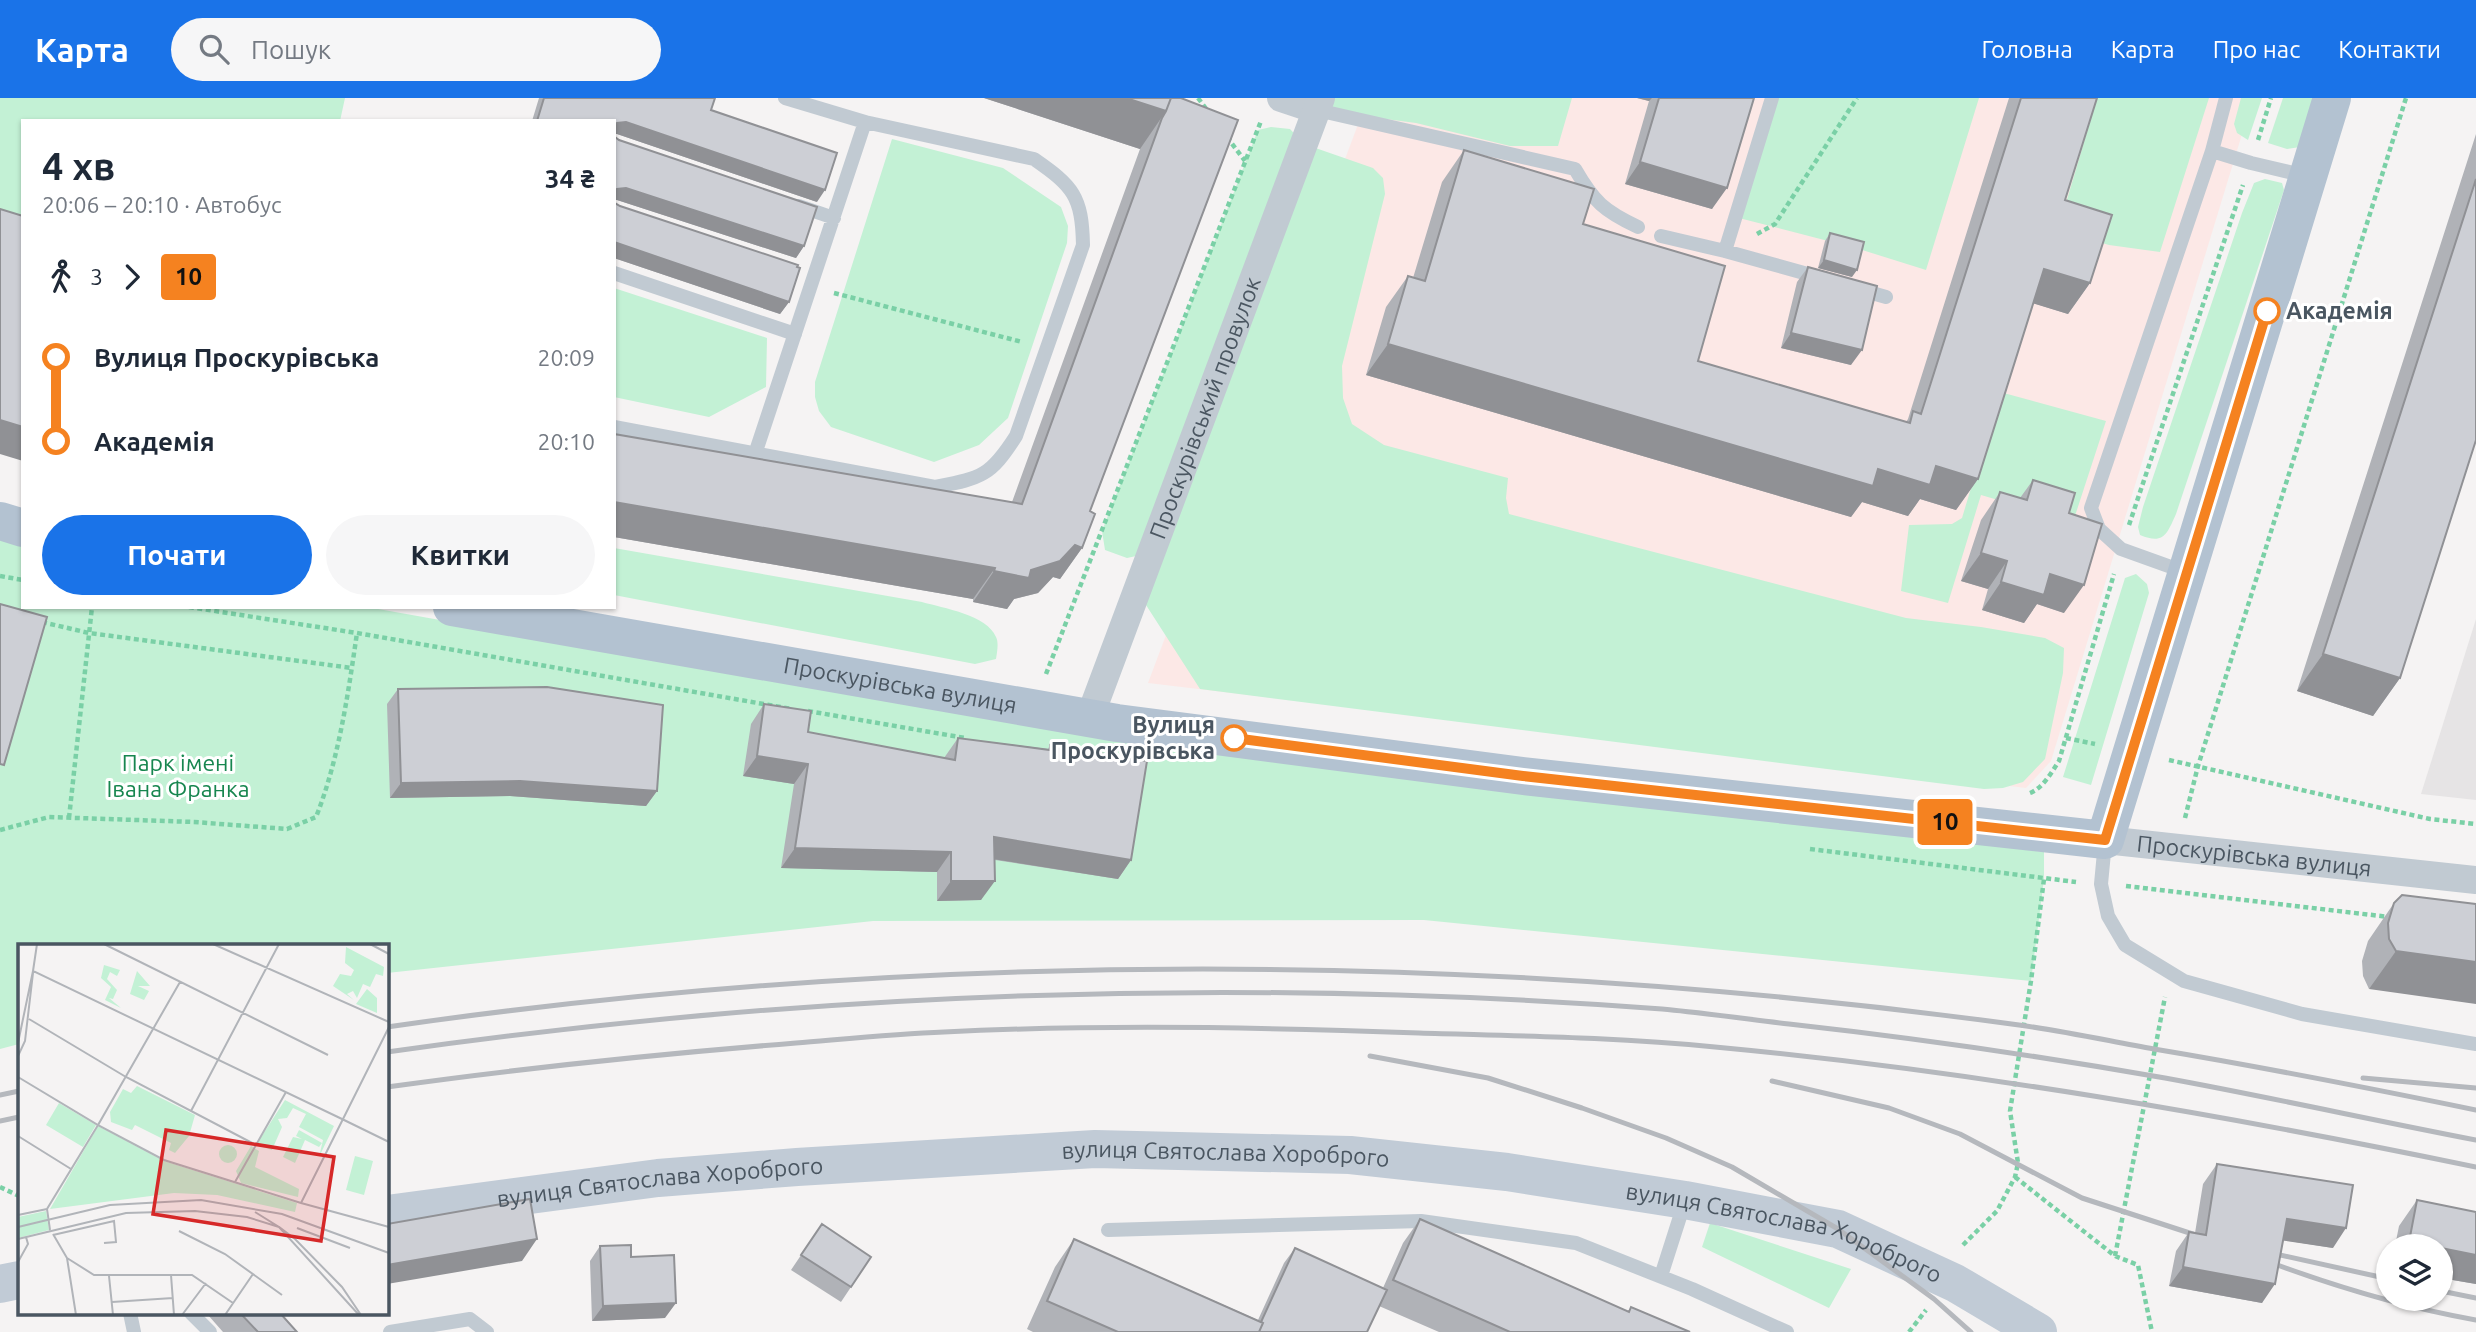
<!DOCTYPE html>
<html lang="uk">
<meta charset="utf-8">
<style>
:root{--surface:#fff;--page:#f6f6f7;--text:#1f2937;--muted:#747a83;--accent:#1a73e8}
body{margin:0;font-family:Ubuntu,sans-serif;background:var(--page);color:var(--text);height:100vh;display:flex;flex-direction:column;font-size:26px;white-space:nowrap}
*{box-sizing:border-box;margin:0}
p{font-size:23px;color:var(--muted)}
.icon{flex:none;width:38px;height:38px;fill:none;stroke:currentColor;stroke-width:2;stroke-linecap:round;stroke-linejoin:round}
.map{position:relative;flex:1;overflow:hidden}
.details{position:absolute;left:21px;top:21px;width:595px;height:490px;display:flex;flex-direction:column;background:var(--surface);border-radius:0px;box-shadow:0 2px 5px #0004}
.details>*{flex:none}
.badge{padding:0 14px;border-radius:5px;font-size:24px;line-height:46px}
.tools{position:absolute;left:2376px;top:1136px;display:grid;gap:14px}
.tools a{display:grid;place-items:center;width:77px;height:77px;border-radius:50%;background:var(--surface);box-shadow:0 2px 5px #0004;font-size:35px}
.map>.badge{position:absolute;translate:-50% -50%;box-shadow:0 0 0 4px #fff}
.legs{display:flex;align-items:center;gap:10px;height:77px;padding:0 21px;font-size:23px}
.legs p{margin-inline-start:auto}
.overview{display:flex;align-items:center;justify-content:space-between;height:119px;padding:0 21px}
h1{font-size:38px;font-weight:600;line-height:52px}
.action{display:flex;gap:14px;margin-top:auto;padding:14px 21px}
.action a{flex:1;height:80px;border-radius:42px;background:var(--accent);color:#fff;font-size:28px;font-weight:600;line-height:80px;text-align:center}
.action a+a{background:var(--page);color:var(--text)}
ul{padding:0 21px;list-style:none}
li{display:flex;align-items:center;gap:24px;height:84px;font-size:26px}
li i{display:grid;place-items:center;width:10px;height:100%;margin:0 9px;background:currentColor}
li i::after{content:'';width:18px;height:18px;margin:-9px;border:5px solid;border-radius:50%;background:var(--surface)}
li p{margin-inline-start:auto}
li:first-child i{background:linear-gradient(#0000 50%,currentColor 0)}
li:last-child i{background:linear-gradient(currentColor 50%,#0000 0)}
header{display:flex;align-items:center;gap:42px;box-sizing:border-box;height:98px;padding:0 35px;background:var(--accent);color:#fff}
header strong{font-size:33px}
nav{display:flex;gap:38px;margin-inline-start:auto;font-size:24px}
.search{width:490px;height:63px;background:var(--page);display:flex;align-items:center;gap:18px;box-sizing:border-box;padding:0 24px;border-radius:38px;color:var(--muted);font-size:26px}
.map>svg:first-child{display:block}
</style>
<header>
<strong>Карта</strong>
<div class="search"><svg class="icon" aria-label="search" viewBox="0 0 24 24"><circle cx="10" cy="10" r="6"/><path d="M15 15l6 6"/></svg>Пошук</div>
<nav><a>Головна</a><a>Карта</a><a>Про нас</a><a>Контакти</a></nav>
</header>
<div class="map">
<svg width="2476" height="1234" viewBox="0 0 2476 1234">
<rect width="100%" height="100%" fill="#f5f3f3"/>
<!-- education -->
<path fill="#e6e4e5" d="M2476,521V702L2421,696Z"/>
<!-- medical -->
<path fill="#fce8e6" d="M1368,0H2253L2051,663L2026,690L1148,585Z"/>
<!-- green -->
<path fill="#c3f1d5" d="M0,0H345L340,23H23V152L0,145Z
M1322,0H1572L1558,48H1510L1416,25L1317,12Z
M1778,0H1979L1926,172L1859,151L1739,120Z
M2097,0H2209L2160,154L2109,147L2058,132Z
M2241,0H2262L2248,42L2237,35L2234,26Z
M2283,0H2315L2300,49L2287,51L2268,45Z
M1271,29L1290,31L1304,46L1373,70L1383,80L1385,96L1342,268L1343,300L1352,326L1384,347L1508,380L1506,400L1509,416L1906,520L1981,529L2045,540L2064,550L2063,575L2045,661L2023,684L2003,690L1984,691L1200,591L1137,493L1150,455L1127,460L1105,452L1102,433L1258,32Z
M892,41L1003,70L1061,109L1068,128L1067,145L1008,320L979,347L934,364L831,329L819,313L815,299V284Z
M2265,81L2282,85L2284,92L2176,416C2167,436 2164,447 2140,437L2138,429L2143,409L2242,115L2254,85Z
M614,190L767,240L766,289L709,319L614,299Z
M2000,294L2106,323L2073,424L1981,397L1948,505L1901,493L1909,427L1952,426L1962,420Z
M0,441L23,447V509H367L1026,626L2044,754V781L2031,883L1424,822L873,823L387,875V847H19V946L0,951Z
M614,450L922,504C943,510 987,517 996,539C999,545 997,554 996,561L975,566L614,497Z
M2136,476L2147,486L2149,495L2091,687L2063,679L2125,480Z
M1710,1125L1851,1171L1829,1210L1702,1149Z"/>
<g fill="none" stroke-linecap="round" stroke-linejoin="round">
<!-- path -->
<path stroke="#7ad0a6" stroke-width="4.5" stroke-dasharray="5 3.5" stroke-linecap="butt" d="M1198,0L1207,12
M1227,39L1245,63
M2258,42L2271,0
M1757,136L1775,126L1857,0
M834,195L1022,244
M2129,427L2243,87
M0,478L23,482
M189,509L357,535L792,611
M42,524L89,535L352,570
M1046,576L1261,23
M808,613L965,640
M2066,640L2095,646
M2169,662L2430,721L2476,726
M2030,695C2043,690 2051,675 2059,663L2114,476
M69,720L92,509
M2185,720L2198,668L2406,0
M0,732L49,719L194,724L287,731L316,719C339,661 348,596 357,535
M1810,751L2076,784
M2126,788L2389,819
M2015,1079L2115,1158L2138,1167L2152,1234
M0,1089L19,1098
M1963,1147L1997,1113L2015,1079L2018,1065L2010,1013L2031,883L2044,781
M2115,1158L2165,899
M1909,1234L1926,1212"/>
<!-- lane -->
<path stroke="#c1cad2" stroke-width="14" d="M1317,12L1575,71C1594,104 1604,113 1638,129
M2212,53L2226,0
M799,108L834,120
M1661,138L1725,153L1822,180
M1725,153L1772,0
M614,175L795,236
M1858,191L1886,199
M614,329L935,389C981,380 990,379 1016,338L1083,147C1082,98 1073,88 1034,61L865,24L785,0
M755,356L865,24
M2185,474L2121,451L2099,431L2091,410L2212,53L2251,65L2306,78
M2105,744L2101,786L2108,818L2125,847L2184,883L2302,916L2476,946
M1108,1132L1421,1123L1576,1145L1692,1191L1787,1234
M1661,1178L1685,1103
M130,1215L134,1234
M191,1215L210,1234
M390,1234L470,1221L487,1234"/>
<!-- street -->
<g stroke="#c1cad2" stroke-width="28">
<path d="M1281,0L1317,12"/>
<path id="s1" d="M1089,621L1321,0"/>
<path id="s2" d="M2105,742L2476,782"/>
</g>
<!-- secondary -->
<g stroke="#c1cbd6" stroke-width="38">
<path id="s3" d="M387,1116L658,1080L797,1069L1095,1051L1350,1057L1507,1074L1685,1102L1838,1131L1955,1185L2038,1234"/>
<path d="M0,1186L19,1182"/>
</g>
<!-- primary -->
<g stroke="#b3c2d1" stroke-width="38">
<path d="M0,423L23,430"/>
<path id="s4" d="M452,509L1117,625L1523,678L2105,742L2332,0"/>
</g>
<!-- rail -->
<path stroke="#b5b8bd" stroke-width="5" d="M387,929C927,851 1478,853 2019,927C2064,933 2109,943 2154,951C2262,969 2369,990 2476,1012
M387,954C808,894 1238,879 1662,911C1705,915 1747,921 1789,926C1915,940 2040,958 2165,980C2269,999 2372,1022 2476,1042
M1370,958L1488,980L1582,1010L1666,1040L1732,1069L1838,1131L1934,1201L1971,1234
M2363,980L2476,990
M1772,983L1889,1010L1960,1036L2082,1100L2208,1141
M387,989C523,970 659,956 796,945C845,941 895,936 944,934C1102,926 1261,929 1419,935C1517,938 1617,939 1715,949C1970,973 2224,1017 2476,1069
M0,997L19,993
M0,1023L19,1019
M2262,1153L2389,1181
M2264,1162C2333,1188 2403,1209 2476,1222
M2441,1193L2476,1200"/>
</g>
<!-- wall -->
<path fill="#b0b2b7" d="M539,0H715L711,12L817,104L617,36H615V39L804,148L796,160L617,102H615V105L789,204L780,216L614,160V23H532Z
M984,0H1181L1082,450L1060,481L1053,479L1038,495L1014,501L1007,511L973,504V501L614,439V336L1012,404L1140,51Z
M1637,0H1754L1712,111L1625,86L1649,3Z
M2009,0H2097L2065,102L2090,185L2068,216L2033,205L1978,381L1956,412L1920,401L1908,418L1862,404L1851,419L1366,277L1386,209L1408,178L1413,180L1442,84L1464,52L1583,126L1698,263L1906,324L1908,321Z
M2476,36V342L2400,580L2373,618L2297,593Z
M1830,135L1852,179L1818,170L1825,143Z
M1808,169L1851,267L1781,250L1797,184Z
M2033,382L2069,415L2064,515L2037,506L2024,525L1982,512L1988,491L1961,483L1981,422L2000,394L2020,400Z
M398,591L657,693L646,708L510,698L390,700L387,606Z
M764,606L808,634L944,660L958,640L1048,651L1050,647L1131,762L1118,781L995,762L981,802L937,803V774L781,770L794,686L743,678L751,626Z
M2394,805L2476,806L2369,891L2363,878L2362,863L2368,843Z
M2217,1066L2333,1150L2283,1142L2262,1205L2169,1188L2176,1153L2189,1134L2195,1135L2203,1086Z
M2417,1102L2476,1114V1186L2441,1180V1148H2395L2399,1128Z
M1420,1121L1628,1214L1631,1209L1690,1234H1439L1379,1208L1367,1234H1033L1027,1231L1055,1169L1074,1141L1258,1222L1284,1165L1295,1150L1383,1190L1403,1145Z
M822,1126L871,1159L841,1204L791,1172Z
M600,1148L631,1159L665,1220L592,1223L590,1163Z
M208,1215H280L297,1234H223L208,1217Z"/>
<!-- shaded-wall -->
<path fill="#909195" d="M984,0H1126L1166,13L1140,51Z
M1637,0H1652L1649,3Z
M626,24L825,92L817,104L617,36H614V29L617,25Z
M1640,64L1727,90L1712,111L1625,86Z
M626,90L804,148L796,160L617,102H614V95L617,91Z
M614,144L789,204L780,216L614,160Z
M1824,162L1857,172L1852,179L1818,170Z
M2044,171L2090,185L2068,216L2022,202Z
M1791,235L1862,252L1851,267L1781,250Z
M1388,246L1878,371L1936,368L1978,381L1956,412L1920,401L1908,418L1862,404L1851,419L1366,277Z
M0,322L23,329V363L0,356Z
M614,404L995,470L973,501L614,439Z
M1075,447L1082,450L1060,481L1053,479L1038,495L1014,501L1007,511L973,504L994,473L1031,472Z
M1981,455L2007,463L1988,491L1961,483Z
M2050,476L2084,487L2064,515L2037,506L2024,525L1982,512L2001,484Z
M2323,556L2400,580L2373,618L2297,593Z
M757,658L808,666L794,686L743,678Z
M520,683L657,693L646,708L510,698L390,700L401,685Z
M994,739L1131,762L1118,781L980,759Z
M795,750L951,754L937,774L781,770Z
M951,783H995L981,802L937,803Z
M2396,853L2476,864V906L2369,891Z
M2287,1121L2346,1130L2333,1150L2273,1141Z
M537,1141L522,1163L387,1186V1167Z
M2409,1144L2431,1148H2406Z
M2441,1150L2476,1157V1186L2441,1180Z
M2183,1169L2275,1186L2262,1205L2169,1188Z
M676,1205L665,1220L592,1223L603,1208Z"/>
<!-- building -->
<path fill="#cdcfd5" stroke="#909195" stroke-width="2" d="M544,0H715L711,12L837,55L825,92L626,24L617,25L614,29V23H537Z
M1126,0H1171L1166,13Z
M1171,0H1181L1238,22L1090,413L1095,416L1082,450L1075,447L1060,463L1031,472L1029,480L994,473L995,470L614,404V336L1022,406L1162,20L1166,13Z
M1659,0H1754L1727,90L1640,64Z
M2021,0H2097L2065,102L2112,117L2090,185L2044,171L1978,381L1936,368L1930,387L1878,371L1873,388L1388,246L1408,178L1425,183L1464,52L1594,91L1583,126L1725,168L1698,263L1910,325L1913,313L1921,316Z
M614,35L615,39L619,42L817,109L804,148L626,90L617,91L614,95Z
M2476,81V342L2400,580L2323,556Z
M614,101L615,105L620,108L798,167L797,169L800,170L789,204L614,144Z
M0,111L23,118V329L0,322Z
M1830,135L1864,144L1857,172L1824,162Z
M1808,169L1877,188L1862,252L1791,235Z
M2033,382L2075,395L2069,415L2102,426L2084,487L2050,476L2044,497L2001,484L2007,463L1981,455L2000,394L2027,402Z
M0,506L47,519L4,667L0,666Z
M547,589L663,607L657,693L520,683L401,685L398,591Z
M764,606L811,613L808,634L955,662L958,640L1050,652V647L1147,663L1131,762L994,739L995,783H951V754L795,750L808,666L757,658Z
M2402,797L2476,806V864L2396,853L2389,841L2388,825L2394,805Z
M2217,1066L2353,1087L2346,1130L2287,1121L2275,1186L2183,1169L2189,1134L2206,1137Z
M530,1101L537,1141L387,1167V1126Z
M2417,1102L2476,1114V1157L2441,1150V1148H2431L2409,1144Z
M1420,1121L1629,1214L1631,1209L1690,1234H1510L1393,1182Z
M822,1126L871,1159L851,1189L801,1157Z
M1074,1141L1263,1225L1259,1234H1118L1047,1203Z
M631,1147V1159L674,1157L676,1205L603,1208L600,1148Z
M1295,1150L1387,1192L1367,1234H1259L1263,1225L1261,1224Z
M240,1215H280L297,1234H258Z"/>
<g fill="none" stroke-linecap="round" stroke-linejoin="round">
<!-- line-1 casing -->
<g stroke="#fff" stroke-width="16">
<path id="line-1" d="M1234,640L1523,678L2105,742L2267,213"/>
</g>
<!-- line-1 -->
<use href="#line-1" stroke="#f58220" stroke-width="10"/>
</g>
<!-- markers -->
<g fill="#fff" stroke="#f58220" stroke-width="3.5">
<circle cx="2267" cy="213" r="12"/>
<circle cx="1234" cy="640" r="12"/>
</g>
<g text-anchor="middle" stroke-width="6" stroke-linejoin="round" paint-order="stroke">
<!-- stop labels -->
<g font-size="23" font-weight="bold" fill="#4a5661" stroke="#fff" text-anchor="start">
<text x="2286" y="221">Академія</text>
<text x="1215" y="635" text-anchor="end">Вулиця<tspan x="1215" dy="26">Проскурівська</tspan></text>
</g>
<!-- street labels -->
<g font-size="23" fill="#4a5661" stroke="#fff">
<text dy="8" stroke="none"><textPath href="#s1" startOffset="332">Проскурівський провулок</textPath></text>
<text dy="8" stroke="none"><textPath href="#s4" startOffset="455">Проскурівська вулиця</textPath></text>
<text dy="8" stroke="none"><textPath href="#s2" startOffset="150">Проскурівська вулиця</textPath></text>
<text dy="8" stroke="none"><textPath href="#s3" startOffset="842">вулиця Святослава Хороброго</textPath></text>
<text dy="8" stroke="none"><textPath href="#s3" startOffset="275">вулиця Святослава Хороброго</textPath></text>
<text dy="8" stroke="none"><textPath href="#s3" startOffset="1409">вулиця Святослава Хороброго</textPath></text>
</g>
<!-- park labels -->
<g font-size="23" fill="#17864f" stroke="#fff">
<text x="178" y="673">Парк імені<tspan x="178" dy="26">Івана Франка</tspan></text>
</g>
</g>
<!-- overview -->
<g transform="translate(18 846)">
<rect width="371" height="371" fill="#f5f3f3"/>
<path d="M328,3L366,23L365,32L358,30L352,43L345,40L339,54L335,47L329,50L336,56L315,42L322,30L333,32L336,26L327,19ZM86,21L102,26L99,32L92,28L89,35L99,46L95,55L91,54L103,64L87,56L93,43L83,34ZM119,27L132,42H120L131,47L126,56L112,50ZM349,45L359,54V69L338,60ZM119,142L177,171L171,192L157,209L151,206L153,199L117,181L114,186L93,178L92,168L105,145L113,149ZM267,156L316,182L301,213L305,196L281,183L288,170L275,164L269,174L260,175L264,183L254,206L238,201ZM41,159L78,181L65,203L28,181ZM80,182L146,217L279,259L277,268L199,251L156,249L32,265ZM281,186L304,199L301,203L287,196L277,219L265,213L275,193L284,195L278,192ZM201 210a9 9 0 1 1 18 0a9 9 0 1 1-18 0ZM233,202L241,207L237,223L281,245L280,253L223,239L218,227ZM337,212L355,217L346,251L328,246ZM28,267L31,286L0,294V273Z" fill="#c3f1d5"/>
<path fill="none" stroke="#b1b4b9" stroke-width="2" d="M19,0L15,27L324,175M86,0L310,111M195,0L371,78M352,0L371,10M11,75L108,133L238,201M0,99L15,27M0,112L7,97L15,29M0,133L80,181L162,38M173,167L261,0M324,175L371,198M0,192L53,225M217,238L268,148M283,259L371,283M237,268L261,283L341,371M0,271L29,265M0,283L92,261L183,256L264,270L371,309M279,284L332,304M32,286L29,265L80,181L146,216L283,259L371,83M161,287L207,310L264,351M35,290L49,314L58,371M35,291L96,277L98,298L86,299M0,295L108,269L177,267L229,273L261,283L277,295L324,343L343,371M49,314L76,331H174L215,359M0,318L10,300L8,293M153,331L156,371M91,332L95,371M94,358L155,354M164,371L188,339M207,371L235,330"/>
<path fill="#d62828" fill-opacity="0.15" stroke="#d62828" stroke-width="3.5" d="M148,186L316,213L303,297L135,270Z"/>
<rect width="371" height="371" fill="none" stroke="#4a5661" stroke-width="3.5"/>
</g>
</svg>
<div class="tools">
<a><svg class="icon" aria-label="layers" viewBox="0 0 24 24"><path d="M12 4l9 5-9 5-9-5zM3 14l9 5 9-5"/></svg></a>
</div>
<b class="badge" style="left:1945px;top:724px;background:#f58220;color:#111">10</b>
<section class="details">
<div class="overview"><div><h1>4 хв</h1><p>20:06 – 20:10 · Автобус</p></div><b>34 ₴</b></div>
<div class="legs"><svg class="icon" aria-label="walk" viewBox="0 0 24 24"><circle cx="13" cy="4" r="2"/><path d="M13 8l-2 6 4 7M11 14l-3 7M7 12l3-4h3l4 4"/></svg>3<svg class="icon" aria-label="forward" viewBox="0 0 24 24"><path d="M9 5l7 7-7 7"/></svg><b class="badge" style="background:#f58220;color:#111">10</b></div>
<ul>
<li><i style="color:#f58220"></i><b>Вулиця Проскурівська</b><p>20:09</p></li>
<li><i style="color:#f58220"></i><b>Академія</b><p>20:10</p></li>
</ul>
<div class="action"><a>Почати</a><a>Квитки</a></div>
</section>
</div>
